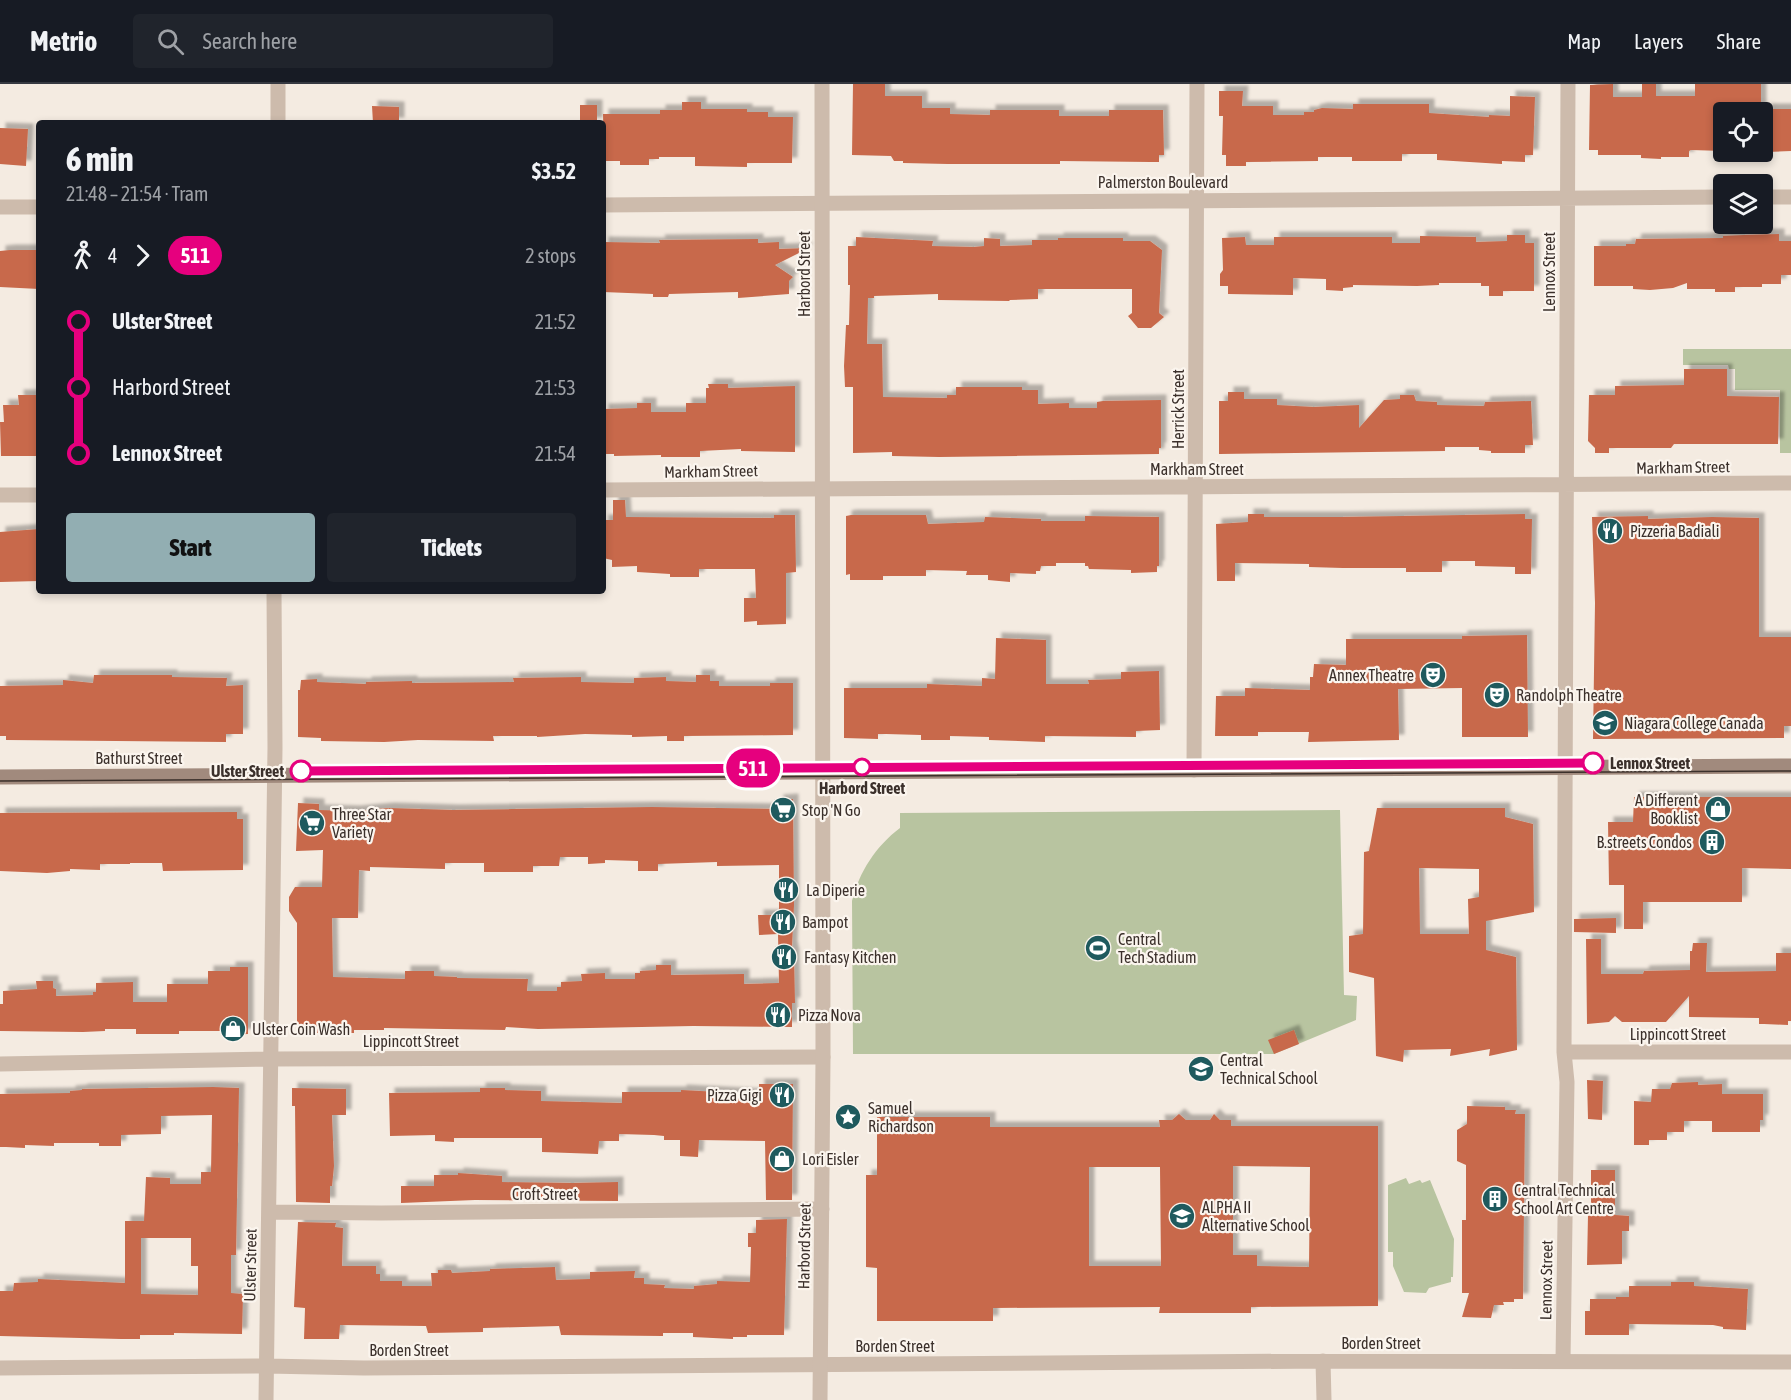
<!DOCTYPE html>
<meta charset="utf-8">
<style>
:root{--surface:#171b24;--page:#20242c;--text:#f1f3f6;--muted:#9ea1a6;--line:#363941;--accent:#92aeb2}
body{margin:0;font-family:"Asap Condensed",sans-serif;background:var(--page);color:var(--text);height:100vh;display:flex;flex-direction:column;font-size:22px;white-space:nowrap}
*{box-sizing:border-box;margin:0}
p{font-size:20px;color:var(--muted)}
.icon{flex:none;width:33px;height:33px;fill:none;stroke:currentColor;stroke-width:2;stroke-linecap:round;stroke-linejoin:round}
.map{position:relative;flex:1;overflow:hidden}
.details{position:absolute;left:36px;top:36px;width:570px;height:474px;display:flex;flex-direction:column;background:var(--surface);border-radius:6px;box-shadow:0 3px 9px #0003}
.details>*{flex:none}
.badge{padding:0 12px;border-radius:20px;font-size:21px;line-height:39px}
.fabs{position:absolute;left:1713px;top:18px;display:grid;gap:12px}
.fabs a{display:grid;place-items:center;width:60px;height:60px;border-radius:6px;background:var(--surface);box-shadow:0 3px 9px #0003;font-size:30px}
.map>.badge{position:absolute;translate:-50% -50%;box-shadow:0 0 0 3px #fff}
.legs{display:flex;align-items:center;gap:9px;height:66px;padding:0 30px;font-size:20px}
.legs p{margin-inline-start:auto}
.head{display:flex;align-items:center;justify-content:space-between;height:102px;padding:0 30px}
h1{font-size:33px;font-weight:800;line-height:45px}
.cta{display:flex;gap:12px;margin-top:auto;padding:12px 30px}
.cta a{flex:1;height:69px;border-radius:6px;background:var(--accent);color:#111;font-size:24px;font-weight:800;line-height:69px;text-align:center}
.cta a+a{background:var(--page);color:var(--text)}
ul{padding:0 30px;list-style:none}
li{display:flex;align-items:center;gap:21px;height:66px;font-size:22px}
li i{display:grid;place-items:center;width:9px;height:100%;margin:0 8px;background:currentColor}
li i::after{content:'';width:15px;height:15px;margin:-8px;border:4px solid;border-radius:50%;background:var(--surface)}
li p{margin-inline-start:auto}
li:first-child i{background:linear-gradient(#0000 50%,currentColor 0)}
li:last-child i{background:linear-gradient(currentColor 50%,#0000 0)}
header{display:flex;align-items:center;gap:36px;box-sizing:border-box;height:84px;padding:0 30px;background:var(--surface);border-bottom:2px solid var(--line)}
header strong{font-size:28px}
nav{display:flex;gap:33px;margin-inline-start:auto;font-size:21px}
.search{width:420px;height:54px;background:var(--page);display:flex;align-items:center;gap:15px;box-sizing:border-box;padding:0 21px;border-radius:6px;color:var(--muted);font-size:22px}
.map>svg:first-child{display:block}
</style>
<header>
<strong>Metrio</strong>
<div class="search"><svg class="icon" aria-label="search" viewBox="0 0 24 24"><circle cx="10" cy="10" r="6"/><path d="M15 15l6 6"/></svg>Search here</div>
<nav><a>Map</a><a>Layers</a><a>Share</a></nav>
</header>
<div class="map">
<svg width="1791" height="1316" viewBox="0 0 1791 1316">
<defs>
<filter id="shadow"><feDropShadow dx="5.5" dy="-5.5" stdDeviation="1.5" flood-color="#0004"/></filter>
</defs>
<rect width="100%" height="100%" fill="#f4ebe1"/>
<!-- green -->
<path fill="#b8c4a0" d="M1683,265H1791V369H1780V306H1735V285H1729L1728,281H1683Z
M1340,726L1344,911L1357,912L1356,936L1274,970H853L852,817C859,788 876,762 900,744V729Z
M1406,1094L1409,1100L1420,1096L1422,1099L1430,1096L1454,1155L1453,1193H1451V1198L1429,1204L1426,1209L1404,1208L1393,1182V1168H1388V1101Z"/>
<!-- building -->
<path fill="#c8694b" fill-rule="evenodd" filter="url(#shadow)" d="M853,0H885V12H922V24H950V30L990,31V26H1059V32H1109V26H1163L1164,71H1159V78H1151L1060,77V80H948L903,79V77H894L891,72L852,71Z
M1613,0V13H1642V0H1656V12H1695V0H1761V28H1724V67L1691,66L1689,67V73H1661V75L1641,74V71H1598V66H1589L1590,1Z
M1219,7H1243L1242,22H1273V31H1304V28H1314V26L1322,24L1353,25V20H1429V29L1489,33V31L1510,32V12L1535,13L1533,71H1525V78L1502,77V80L1437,76V70H1402V77H1352V73H1318V77L1246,78V82H1226V71H1222L1223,32H1219Z
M682,18H701V25H747V28H768V33H793L792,79H747V83L695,82V73H659V75H649V81H620V77H604L603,30H660V26H682Z
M580,21H597V39H580Z
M372,22L399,23V39H373Z
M1766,25H1791V67L1766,68Z
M0,44L28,45L26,82L0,80Z
M1779,150V157H1791V191H1781V200H1762V203H1735V208H1715V205H1687V199L1673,204L1650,206L1633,205V202H1594V162H1626V160H1635L1636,155L1723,154V152L1744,151Z
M1507,151H1525V159H1534V207H1503V212H1489V202H1481V199H1439V201L1417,202L1353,201V203L1343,204V207L1326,206V195L1293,194V211L1228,210V202H1220V190L1223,186L1222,154L1245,153L1246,161H1274V153H1392V159H1420V152L1476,153V158L1507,157Z
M856,153L933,157L932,162L974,163L984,162V154L1000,155V162L1032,161V156H1058V154H1123V157H1150L1162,166L1159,229L1164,233L1151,244H1138L1128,232L1132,229V205H1038V215L1010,216L1009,217L938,216V210L874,212V214H868L867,260H882L883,313L947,314V311H956V303H1022V306H1038V320L1069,319V324H1097V318L1103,317L1161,316V364H1159V370L939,373L892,372V368L853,369V303H845L844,282L846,241H849L850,201H848V162H856Z
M758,155V159L779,158V165L809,164L775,181L793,193L789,197V210L738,214V208L669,210L668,213H653V210L603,208V158L660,159L659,156Z
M10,166H39V205L0,203V167Z
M1684,285H1727V312L1779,313L1778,360H1674L1671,364H1609V369H1595V364L1588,357L1589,311H1615V302L1684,301Z
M708,300H728V304L795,302V368L741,367V365L700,367V373H661V371L614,372V370H603V325L637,324V319H651V328H686V319H706V304H709Z
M1228,308H1244V315H1277V321L1314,323L1359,321V344L1384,316L1400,315V311H1414L1416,317L1437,318V321L1484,322L1485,318L1531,317L1533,361H1525V369H1491V367L1479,366V363H1445V367L1219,370V317H1228Z
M18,311H39V372H1L0,338H4L3,321H19Z
M613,416H625L626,433L774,434V431H795L796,488L786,489V540L757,541V537L744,538V514H756L755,485H699V493H670V490L637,488V482L612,483V476L603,474V436H613Z
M1248,430H1264V433H1342L1525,430V435H1532L1531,490H1515V483L1475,482V477H1442V488H1406V484H1343L1309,483V480L1235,479V497H1217L1216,440L1248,438Z
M851,431H926L928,440L984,438L985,433L1041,435V437H1085V432L1159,433V482H1157V488L1131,489V486L1089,485L1088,482H1085V479H1056V482H1041L1040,487H1036V490L1010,489V498L988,496V491H966L967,487L926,486V492H883V496H850V490L846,491V432Z
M1648,432V435L1712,433L1759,434V553H1791V642H1784V654L1593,655L1595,519L1592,433Z
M39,445V497L0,498V448Z
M1527,551L1528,653H1462V604L1398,605L1399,656L1308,658L1309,648H1258V652H1215L1216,612H1245V604L1310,606V593H1313L1314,580L1346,581V555H1462V552Z
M996,554L1046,556V600H1089L1088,596L1121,595V588L1159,587L1160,646L1136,647V653L1045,652V658L989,656V653L950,652V656H921V651L886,650H878V655L844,654V604H927V600L982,602V594L995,595Z
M94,591H172V593L227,594L226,602L243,601V650H226V658L6,656V652H0V602L63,601V596L93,599Z
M696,591H710V597H719V602H770V599H793V651L684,652V657H667V652L632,653V651L585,650L537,653V652H493L494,657L418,656L384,658L321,657V654L298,653V606H300L301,596L317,595V598L366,600V598L412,597V599L514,598L513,594L581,593V598L634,599V594L666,593V597L696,598Z
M1634,713H1791V785L1742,784V818H1643V845H1624V801H1609L1608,738H1633Z
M793,715L794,821L792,862L794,871L795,919H792V943L693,942L538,945L506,943L505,946L384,944V946H354V949H297V839L289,827V813L295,803H322L323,766L296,767L298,719L319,720V726L355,727L389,724L453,726L652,723L778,725V716ZM560,773H588V780L605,779V776L638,777V787H658V780L717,778V782L779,781V831H758L759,851L778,850L779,899L744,900V890L671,891V881H656V886L640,887V889H635V895H605V889L581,890L582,897L561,898V903H557V907H527L528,895L457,894V893L434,892V887H405V895L333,893L332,834H358L359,786L370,787V783L445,785V779H484V788H533V782H559Z
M1377,724H1505V733L1533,740L1534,828L1486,837V866L1516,873L1517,966L1489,972L1490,965L1450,972L1451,965L1404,966L1403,978L1376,972L1374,894L1349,888V852L1363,850L1364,768L1369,767ZM1419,784L1479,785V813L1468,815L1469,850H1420Z
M237,728V735H243V786L163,787L162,779H130V780H100V786L70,785V787L47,789L0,787V729Z
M1616,834V849L1574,848V835Z
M1586,855H1601V890H1643L1644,887L1690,886V867H1692L1693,859H1707L1706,888L1776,887V869H1791V937H1788V941L1764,940H1759V934L1689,933V912L1666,938H1622L1615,932L1609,938L1587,940Z
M230,883H248V950L229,951V947H179V950H136V945H105V947L83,948L0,947V920H3V907L37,905L36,897H53V904L56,905V912L93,911V908H96V899L133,898V918H167V900H208V887H230Z
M1294,946L1299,960L1274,970L1268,956Z
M1587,996L1603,997L1602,1036L1588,1035Z
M1698,998V1001L1722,1000V1010H1763V1036H1760V1048H1712V1037H1684V1048H1667V1056H1649V1061H1634V1017L1651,1018L1652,1005H1670L1672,999Z
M759,1000H793L792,1116H766L765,1057L699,1056L698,1073L680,1072V1056H664V1052L654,1051L619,1050V1057H599L598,1070L542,1068V1054H454V1058L435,1057V1051L390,1052L389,1009L480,1008V1004H505V1006L541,1007V1017L622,1019V1008H681V1006L759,1010Z
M213,1003L239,1004L236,1171H231V1209L243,1210L242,1250L174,1249V1251H140V1255H121L0,1252V1207H13L14,1199L38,1198V1195L125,1199V1137H144L146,1093L170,1094V1100H201V1088H211L212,1031L161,1032V1050L121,1051V1062H99V1059H54V1062L25,1061V1064L6,1063H0V1010L70,1009V1007L82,1006V1005ZM141,1154H191V1182H198V1211L141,1210Z
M292,1004L346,1005V1031H332L334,1082L332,1102H330V1119L296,1118L295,1022H292Z
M1467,1022L1505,1023V1026H1516L1515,1030H1525L1523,1215H1514V1218H1503L1504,1221H1494L1491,1234L1462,1233L1469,1209H1462V1136H1466V1081L1457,1077V1046L1467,1040Z
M1179,1030L1186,1036H1210L1214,1030L1220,1036H1231V1042H1378V1222L1251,1223V1229H1159L1160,1223L993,1224V1237H877V1184L866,1183V1091H877V1033H990V1043H1160L1159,1036H1172ZM1233,1082L1310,1083L1309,1183L1257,1182V1171H1233ZM1089,1083H1160L1161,1182H1089Z
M1591,1086H1615V1131L1629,1132V1147H1622V1180L1587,1181L1588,1131H1591Z
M458,1089L502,1092V1098L573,1099L618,1098V1117L475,1116L401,1119V1102H434V1091H458Z
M787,1135L784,1251H747V1253H733V1255L693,1253V1249H663V1252L561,1251L559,1242L483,1244V1248L428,1249L426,1242L340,1241L339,1255H304L305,1224L294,1223L298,1138L336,1139L335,1143L343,1144L342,1182H376V1190H380V1197H402V1202H432L431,1189H438V1186H451L452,1189L490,1187V1185L555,1183L556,1196L590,1195V1188L635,1187L634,1194H644V1200L665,1201L664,1204L694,1205V1202L717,1200V1197L750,1198L751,1163H748V1149H756V1136Z
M1671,1198H1694V1202L1748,1205L1746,1246L1723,1245V1243L1713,1241L1629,1240V1251H1585V1227H1590V1215H1616V1213H1629V1202H1671Z"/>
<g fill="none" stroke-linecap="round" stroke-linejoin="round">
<!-- minor -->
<path stroke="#cdbbac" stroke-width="15" d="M278,39V0
M1762,113H1791
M603,121L1724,113
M0,123H39
M603,406C999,401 1395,405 1791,399
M0,411H39
M1194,686L1197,0
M1564,968H1791
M0,980L271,975L823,973
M269,1128L381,1129L822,1125
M1323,1277L1324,1316
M1563,1277L1567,998L1564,968L1568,0
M0,1284L267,1282L364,1284L1323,1277L1791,1278
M266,1316L275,664L274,507"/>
<!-- tertiary -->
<path stroke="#cdbbac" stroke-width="15" d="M820,1316L823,973L822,0"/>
<!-- secondary -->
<path stroke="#a18a7d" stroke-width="15" d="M0,693L1791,682"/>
<!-- tram -->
<path stroke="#3b302b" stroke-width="1.5" d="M1482,680H1527
M0,697L1791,687"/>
</g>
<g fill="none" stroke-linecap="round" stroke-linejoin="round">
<!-- line-1 casing -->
<g stroke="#fff" stroke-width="14">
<path id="line-1" d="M301,687L1593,679"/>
</g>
<!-- line-1 -->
<use href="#line-1" stroke="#e6007e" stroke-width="9"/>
</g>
<!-- icons -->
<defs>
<g id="restaurant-disc" transform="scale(1.35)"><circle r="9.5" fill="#1f5a5e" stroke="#fbf5ee"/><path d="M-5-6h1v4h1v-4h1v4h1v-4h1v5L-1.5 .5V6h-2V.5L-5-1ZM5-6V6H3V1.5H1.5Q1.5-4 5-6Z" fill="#fff"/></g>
<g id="theatre-disc" transform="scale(1.35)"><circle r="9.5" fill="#1f5a5e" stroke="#fbf5ee"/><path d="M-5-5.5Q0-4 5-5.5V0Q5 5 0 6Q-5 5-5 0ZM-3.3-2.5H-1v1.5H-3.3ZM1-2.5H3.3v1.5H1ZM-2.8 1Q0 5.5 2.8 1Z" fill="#fff"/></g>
<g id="school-disc" transform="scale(1.35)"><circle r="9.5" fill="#1f5a5e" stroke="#fbf5ee"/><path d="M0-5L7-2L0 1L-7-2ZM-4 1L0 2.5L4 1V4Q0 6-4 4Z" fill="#fff"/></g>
<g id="shop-disc" transform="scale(1.35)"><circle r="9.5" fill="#1f5a5e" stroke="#fbf5ee"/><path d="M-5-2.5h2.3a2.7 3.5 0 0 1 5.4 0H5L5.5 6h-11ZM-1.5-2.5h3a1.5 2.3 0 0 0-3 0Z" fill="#fff"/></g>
<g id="supermarket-disc" transform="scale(1.35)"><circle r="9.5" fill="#1f5a5e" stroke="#fbf5ee"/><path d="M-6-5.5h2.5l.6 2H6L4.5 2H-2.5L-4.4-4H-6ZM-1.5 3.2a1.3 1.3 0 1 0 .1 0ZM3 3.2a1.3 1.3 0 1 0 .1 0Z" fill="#fff"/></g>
<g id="building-disc" transform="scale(1.35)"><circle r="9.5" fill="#1f5a5e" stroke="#fbf5ee"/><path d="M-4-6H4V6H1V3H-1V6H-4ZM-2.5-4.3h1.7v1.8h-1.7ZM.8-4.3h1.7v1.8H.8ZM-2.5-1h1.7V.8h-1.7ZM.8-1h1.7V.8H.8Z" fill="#fff"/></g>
<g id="stadium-disc" transform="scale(1.35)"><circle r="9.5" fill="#1f5a5e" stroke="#fbf5ee"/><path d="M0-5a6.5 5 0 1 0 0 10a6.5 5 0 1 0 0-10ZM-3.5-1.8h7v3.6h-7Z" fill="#fff"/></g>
<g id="sight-disc" transform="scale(1.35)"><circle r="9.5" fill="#1f5a5e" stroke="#fbf5ee"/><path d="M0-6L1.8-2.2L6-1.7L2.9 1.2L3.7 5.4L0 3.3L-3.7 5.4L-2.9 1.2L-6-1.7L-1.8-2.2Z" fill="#fff"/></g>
</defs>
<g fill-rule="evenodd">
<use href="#restaurant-disc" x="1610" y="447"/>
<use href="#theatre-disc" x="1433" y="591"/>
<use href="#theatre-disc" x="1497" y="611"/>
<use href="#school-disc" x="1605" y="639"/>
<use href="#shop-disc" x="1718" y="725"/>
<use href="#supermarket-disc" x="783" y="726"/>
<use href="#supermarket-disc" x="312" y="739"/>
<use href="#building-disc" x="1712" y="758"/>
<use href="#restaurant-disc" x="786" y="806"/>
<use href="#restaurant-disc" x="783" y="838"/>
<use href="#stadium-disc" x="1098" y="864"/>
<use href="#restaurant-disc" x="784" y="873"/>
<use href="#restaurant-disc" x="778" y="931"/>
<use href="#shop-disc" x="233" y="945"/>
<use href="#school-disc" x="1201" y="985"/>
<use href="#restaurant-disc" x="782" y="1011"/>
<use href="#sight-disc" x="848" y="1033"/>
<use href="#shop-disc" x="782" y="1075"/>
<use href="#building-disc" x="1495" y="1115"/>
<use href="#school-disc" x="1182" y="1132"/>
</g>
<!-- markers -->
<g fill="#fff" stroke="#e6007e" stroke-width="3">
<circle cx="1593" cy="679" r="10"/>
<circle cx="862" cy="683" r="8"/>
<circle cx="301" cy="687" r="10"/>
</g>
<g text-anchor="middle" stroke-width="4.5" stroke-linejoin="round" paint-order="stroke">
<!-- street labels -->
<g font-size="16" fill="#3b302b" stroke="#fbf5ee">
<text x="1163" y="104">Palmerston Boulevard</text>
<text transform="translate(1549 188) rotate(-90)" y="6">Lennox Street</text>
<text transform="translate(804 190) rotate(-90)" y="6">Harbord Street</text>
<text transform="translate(1178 325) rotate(-90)" y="6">Herrick Street</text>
<text transform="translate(1683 383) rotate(-1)" y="6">Markham Street</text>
<text x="1197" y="391">Markham Street</text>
<text transform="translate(711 387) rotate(-1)" y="6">Markham Street</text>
<text x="139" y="680">Bathurst Street</text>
<text x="1678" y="956">Lippincott Street</text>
<text x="411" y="963">Lippincott Street</text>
<text x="545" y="1116">Croft Street</text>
<text transform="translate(804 1162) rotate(-89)" y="6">Harbord Street</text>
<text transform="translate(250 1181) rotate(-89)" y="6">Ulster Street</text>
<text transform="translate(1546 1196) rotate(-89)" y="6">Lennox Street</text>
<text x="1381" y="1265">Borden Street</text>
<text x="895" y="1268">Borden Street</text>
<text x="409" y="1272">Borden Street</text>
</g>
<!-- poi labels -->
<g font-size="16" fill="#3b302b" stroke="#fbf5ee" text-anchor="start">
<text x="1630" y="453">Pizzeria Badiali</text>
<text x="1414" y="597" text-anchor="end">Annex Theatre</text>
<text x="1516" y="617">Randolph Theatre</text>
<text x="1624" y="645">Niagara College Canada</text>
<text x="1698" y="722" text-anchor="end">A Different<tspan x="1698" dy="18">Booklist</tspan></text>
<text x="802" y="732">Stop 'N Go</text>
<text x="332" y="736">Three Star<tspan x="332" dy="18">Variety</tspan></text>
<text x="1692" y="764" text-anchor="end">B.streets Condos</text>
<text x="806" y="812">La Diperie</text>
<text x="802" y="844">Bampot</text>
<text x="1118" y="861">Central<tspan x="1118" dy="18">Tech Stadium</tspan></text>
<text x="804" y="879">Fantasy Kitchen</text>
<text x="798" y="937">Pizza Nova</text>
<text x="252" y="951">Ulster Coin Wash</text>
<text x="1220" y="982">Central<tspan x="1220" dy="18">Technical School</tspan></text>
<text x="762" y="1017" text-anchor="end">Pizza Gigi</text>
<text x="868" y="1030">Samuel<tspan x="868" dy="18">Richardson</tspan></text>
<text x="802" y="1081">Lori Eisler</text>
<text x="1514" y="1112">Central Technical<tspan x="1514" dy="18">School Art Centre</tspan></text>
<text x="1202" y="1129">ALPHA II<tspan x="1202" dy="18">Alternative School</tspan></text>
</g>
<!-- stop labels -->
<g font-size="16" font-weight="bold" fill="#3b302b" stroke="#fbf5ee" text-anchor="start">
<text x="1610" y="685">Lennox Street</text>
<text x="284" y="693" text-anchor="end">Ulster Street</text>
<text x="862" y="710" text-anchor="middle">Harbord Street</text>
</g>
</g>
</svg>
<div class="fabs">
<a><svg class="icon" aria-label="locate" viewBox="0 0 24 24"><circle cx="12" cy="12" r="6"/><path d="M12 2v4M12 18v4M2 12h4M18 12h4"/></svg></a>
<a><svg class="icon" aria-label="layers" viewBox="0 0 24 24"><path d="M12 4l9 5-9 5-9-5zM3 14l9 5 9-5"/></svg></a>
</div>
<b class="badge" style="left:753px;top:684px;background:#e6007e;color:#fff">511</b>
<section class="details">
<div class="head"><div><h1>6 min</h1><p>21:48 – 21:54 · Tram</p></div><b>$3.52</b></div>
<div class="legs"><svg class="icon" aria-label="walk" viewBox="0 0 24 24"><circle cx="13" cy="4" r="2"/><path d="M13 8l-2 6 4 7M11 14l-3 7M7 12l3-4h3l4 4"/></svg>4<svg class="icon" aria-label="forward" viewBox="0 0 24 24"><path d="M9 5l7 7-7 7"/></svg><b class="badge" style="background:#e6007e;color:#fff">511</b><p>2 stops</p></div>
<ul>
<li><i style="color:#e6007e"></i><b>Ulster Street</b><p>21:52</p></li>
<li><i style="color:#e6007e"></i><span>Harbord Street</span><p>21:53</p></li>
<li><i style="color:#e6007e"></i><b>Lennox Street</b><p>21:54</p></li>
</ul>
<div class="cta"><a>Start</a><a>Tickets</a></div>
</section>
</div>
